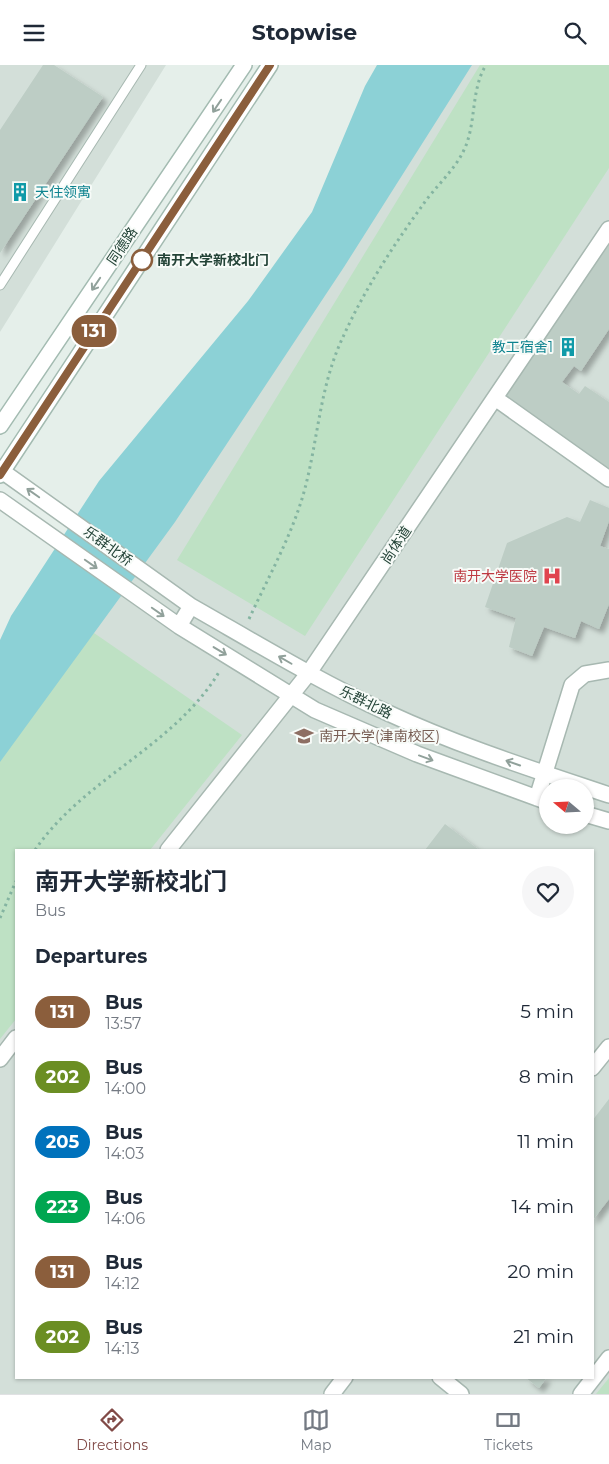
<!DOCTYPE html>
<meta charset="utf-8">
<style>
:root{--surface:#fff;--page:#f6f6f7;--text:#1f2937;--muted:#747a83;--line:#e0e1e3;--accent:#814a47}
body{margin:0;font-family:Montserrat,"Noto Sans SC",sans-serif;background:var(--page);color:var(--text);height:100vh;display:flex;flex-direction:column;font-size:19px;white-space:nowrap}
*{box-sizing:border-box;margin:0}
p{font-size:16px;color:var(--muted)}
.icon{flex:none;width:28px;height:28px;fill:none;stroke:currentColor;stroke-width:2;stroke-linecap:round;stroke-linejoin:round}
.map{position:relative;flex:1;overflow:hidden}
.side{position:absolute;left:15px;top:784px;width:579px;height:530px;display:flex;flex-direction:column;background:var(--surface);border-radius:0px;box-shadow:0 1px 4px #0004}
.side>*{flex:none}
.badge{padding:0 10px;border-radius:16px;font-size:18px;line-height:32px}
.needle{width:32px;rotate:289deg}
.controls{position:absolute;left:539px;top:714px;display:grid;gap:10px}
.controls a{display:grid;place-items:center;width:55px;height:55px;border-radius:50%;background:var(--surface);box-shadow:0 1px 4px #0004;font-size:25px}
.map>.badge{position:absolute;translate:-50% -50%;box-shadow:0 0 0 2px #fff}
h2{padding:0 20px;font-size:19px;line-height:45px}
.round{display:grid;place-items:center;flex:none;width:52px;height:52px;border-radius:26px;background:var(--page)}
.overview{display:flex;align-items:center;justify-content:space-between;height:85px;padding:0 20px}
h1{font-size:24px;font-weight:700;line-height:38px}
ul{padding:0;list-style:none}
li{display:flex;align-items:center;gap:15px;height:65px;padding:0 20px}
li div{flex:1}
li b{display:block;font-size:19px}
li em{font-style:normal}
li .badge{min-width:55px;font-weight:700;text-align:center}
header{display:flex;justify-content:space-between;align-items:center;height:65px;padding:0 20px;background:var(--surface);font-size:22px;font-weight:700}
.dock{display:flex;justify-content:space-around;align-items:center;height:70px;border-top:1px solid var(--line);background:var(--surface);font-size:14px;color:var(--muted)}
.dock a{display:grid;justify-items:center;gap:2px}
.dock .selected{color:var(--accent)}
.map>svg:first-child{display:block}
</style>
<header><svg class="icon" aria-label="menu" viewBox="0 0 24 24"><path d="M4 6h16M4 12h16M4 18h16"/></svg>Stopwise<svg class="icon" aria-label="search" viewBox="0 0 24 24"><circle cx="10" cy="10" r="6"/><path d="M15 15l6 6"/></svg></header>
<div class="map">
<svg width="609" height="1329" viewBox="0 0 609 1329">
<defs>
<filter id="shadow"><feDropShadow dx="4.5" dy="4.5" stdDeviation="2.5" flood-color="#0004"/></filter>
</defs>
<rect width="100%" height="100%" fill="#e5efea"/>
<!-- built -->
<path fill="#d3dfd9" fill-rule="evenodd" d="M0,0H166L0,267Z
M413,0H609V1329H0V620ZM548,722H585V760H548ZM16,785H592V1312H16Z"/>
<!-- green -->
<path fill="#bee1c4" d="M480,0H609V103L305,571L177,495Z
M94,568L242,670L150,785H16V954L0,974V679Z
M609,1313V1329H596Z"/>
<!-- water -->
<path fill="#8cd1d6" d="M377,0H472L344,202L175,457L0,697V575L11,551L99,416L248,236L312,147L365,21Z"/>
<!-- building -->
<path fill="#bdcdc5" filter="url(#shadow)" d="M43,0H54L103,32L0,188V65Z
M609,179V264L581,306L574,301L562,317L579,329L585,321L609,337V407L503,334Z
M590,435L609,443V456L600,481L609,484V539L599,564L581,556L575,573L544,562L532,591L509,582L516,553L485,542L507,478L567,452L580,457Z
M445,759L479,785H425Z
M609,1034V1134L592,1156V1056Z
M525,1312H547L539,1323Z"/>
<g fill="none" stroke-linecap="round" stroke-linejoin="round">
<!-- service casing -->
<g stroke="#a7b8b1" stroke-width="11">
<path id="service" d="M0,220L141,0"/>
</g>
<!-- minor casing -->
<g stroke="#a7b8b1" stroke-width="18">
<path id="minor" d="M495,333L609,414
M2,406L191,541
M0,435L179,561L315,645L417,689L548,737
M179,561L191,541C256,578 320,617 388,648C459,681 535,705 609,730
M537,733L572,620L585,609L609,605
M585,749L609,756
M168,785L308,609L609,164
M0,994L16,973
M592,1003L609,982
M440,1312L461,1329
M332,1329L345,1312
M581,1329L609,1293"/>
</g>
<!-- secondary casing -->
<g stroke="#a3bbb1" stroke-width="18">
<path id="secondary" d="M0,361L244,0
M0,410L270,0"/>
</g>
<!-- path -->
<path stroke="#84b4a1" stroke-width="3" stroke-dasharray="2.5 4" stroke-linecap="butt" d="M249,554C266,517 286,481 299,443C317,391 317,333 339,281C360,232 390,185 422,141C434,123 453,107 463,87C477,60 470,26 486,0
M35,785C84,713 174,682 219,607
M0,853L16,816"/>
<!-- service -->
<use href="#service" stroke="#fff" stroke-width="9"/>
<!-- minor -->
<use href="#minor" stroke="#fff" stroke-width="15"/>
<!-- secondary -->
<use href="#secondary" stroke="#fff" stroke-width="15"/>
</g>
<!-- one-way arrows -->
<defs><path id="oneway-shaft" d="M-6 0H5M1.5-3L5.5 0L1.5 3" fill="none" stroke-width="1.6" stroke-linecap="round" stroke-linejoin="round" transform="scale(1.25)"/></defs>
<g stroke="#91a19b">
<use href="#oneway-shaft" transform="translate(217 41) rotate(124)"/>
<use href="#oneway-shaft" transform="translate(96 219) rotate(124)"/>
<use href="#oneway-shaft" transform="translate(33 428) rotate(-145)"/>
<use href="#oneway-shaft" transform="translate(91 499) rotate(35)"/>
<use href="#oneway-shaft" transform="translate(158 547) rotate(35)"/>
<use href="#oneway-shaft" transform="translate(220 586) rotate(31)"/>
<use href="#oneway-shaft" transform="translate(285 595) rotate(-150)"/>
<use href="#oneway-shaft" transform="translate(426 693) rotate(20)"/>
<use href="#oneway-shaft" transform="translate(513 698) rotate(-161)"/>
</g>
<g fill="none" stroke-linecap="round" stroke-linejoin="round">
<!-- line casing -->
<g stroke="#fff" stroke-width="11">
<path id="line" d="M0,410L270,0"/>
</g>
<!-- line -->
<use href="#line" stroke="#8b5e3c" stroke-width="8"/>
</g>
<!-- icons -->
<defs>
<g id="building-bare" transform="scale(1.5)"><path d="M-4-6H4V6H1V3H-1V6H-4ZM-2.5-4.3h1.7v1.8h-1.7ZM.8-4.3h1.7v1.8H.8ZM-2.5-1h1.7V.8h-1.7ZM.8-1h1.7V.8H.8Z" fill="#0f9aa8" stroke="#f7fbf8" stroke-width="2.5" paint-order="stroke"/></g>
<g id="hospital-bare" transform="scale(1.5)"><path d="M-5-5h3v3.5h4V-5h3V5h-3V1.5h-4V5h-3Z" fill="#e0444e" stroke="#f7fbf8" stroke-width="2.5" paint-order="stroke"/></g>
<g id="university-bare" transform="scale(1.5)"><path d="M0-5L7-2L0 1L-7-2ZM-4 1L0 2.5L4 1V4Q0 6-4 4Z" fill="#8d6e63" stroke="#f7fbf8" stroke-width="2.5" paint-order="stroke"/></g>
</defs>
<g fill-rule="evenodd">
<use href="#building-bare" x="20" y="127"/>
<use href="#building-bare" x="568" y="282"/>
<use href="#hospital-bare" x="552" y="511"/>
<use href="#university-bare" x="304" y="671"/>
</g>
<!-- markers -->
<circle fill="#fff" stroke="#8b5e3c" stroke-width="2.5" cx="142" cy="195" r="10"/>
<g text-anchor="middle" stroke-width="4" stroke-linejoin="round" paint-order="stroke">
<!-- culture labels -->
<g font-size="14" fill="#0d838f" stroke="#f7fbf8" text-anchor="start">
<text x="35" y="132">天住领寓</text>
<text x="553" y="287" text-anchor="end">教工宿舍1</text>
</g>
<!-- street labels -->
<g font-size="14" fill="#234337" stroke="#f7fbf8">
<text transform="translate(122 181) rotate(-56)" y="5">同德路</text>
<text transform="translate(396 480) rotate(-56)" y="5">尚体道</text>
<text transform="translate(108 481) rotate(36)" y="5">乐群北桥</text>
<text transform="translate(366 637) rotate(26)" y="5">乐群北路</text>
</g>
<!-- stop labels -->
<g font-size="14" font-weight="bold" fill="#234337" stroke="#f7fbf8" text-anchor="start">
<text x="157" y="200">南开大学新校北门</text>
</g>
<!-- health labels -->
<g font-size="14" fill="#be3a42" stroke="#f7fbf8" text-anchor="end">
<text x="537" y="516">南开大学医院</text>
</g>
<!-- education labels -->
<g font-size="14" fill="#785e54" stroke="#f7fbf8" text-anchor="start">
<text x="319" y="676">南开大学(津南校区)</text>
</g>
</g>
</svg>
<div class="controls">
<a><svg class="needle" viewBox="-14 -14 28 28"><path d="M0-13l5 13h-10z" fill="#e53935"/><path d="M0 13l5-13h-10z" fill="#747a83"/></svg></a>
</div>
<b class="badge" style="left:94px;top:266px;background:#8b5e3c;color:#fff">131</b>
<section class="side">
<div class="overview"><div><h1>南开大学新校北门</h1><p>Bus</p></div><a class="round"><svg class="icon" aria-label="heart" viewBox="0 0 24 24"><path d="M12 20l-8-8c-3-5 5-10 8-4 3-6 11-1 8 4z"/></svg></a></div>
<h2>Departures</h2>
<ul>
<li><span class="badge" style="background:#8b5e3c;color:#fff">131</span><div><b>Bus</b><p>13:57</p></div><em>5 min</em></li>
<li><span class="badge" style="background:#6b8e23;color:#fff">202</span><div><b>Bus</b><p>14:00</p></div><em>8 min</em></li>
<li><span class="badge" style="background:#0072bc;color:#fff">205</span><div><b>Bus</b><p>14:03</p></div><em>11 min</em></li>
<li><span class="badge" style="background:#00a651;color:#fff">223</span><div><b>Bus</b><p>14:06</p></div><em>14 min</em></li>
<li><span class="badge" style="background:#8b5e3c;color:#fff">131</span><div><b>Bus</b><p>14:12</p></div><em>20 min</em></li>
<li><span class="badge" style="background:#6b8e23;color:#fff">202</span><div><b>Bus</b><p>14:13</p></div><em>21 min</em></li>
</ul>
</section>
</div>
<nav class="dock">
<a class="selected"><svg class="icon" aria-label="directions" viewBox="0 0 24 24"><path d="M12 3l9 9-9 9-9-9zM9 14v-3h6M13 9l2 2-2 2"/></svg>Directions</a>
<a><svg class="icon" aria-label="map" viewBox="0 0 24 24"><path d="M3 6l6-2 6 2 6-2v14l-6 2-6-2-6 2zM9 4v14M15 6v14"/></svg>Map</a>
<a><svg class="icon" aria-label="tickets" viewBox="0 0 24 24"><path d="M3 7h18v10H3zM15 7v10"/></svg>Tickets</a>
</nav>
